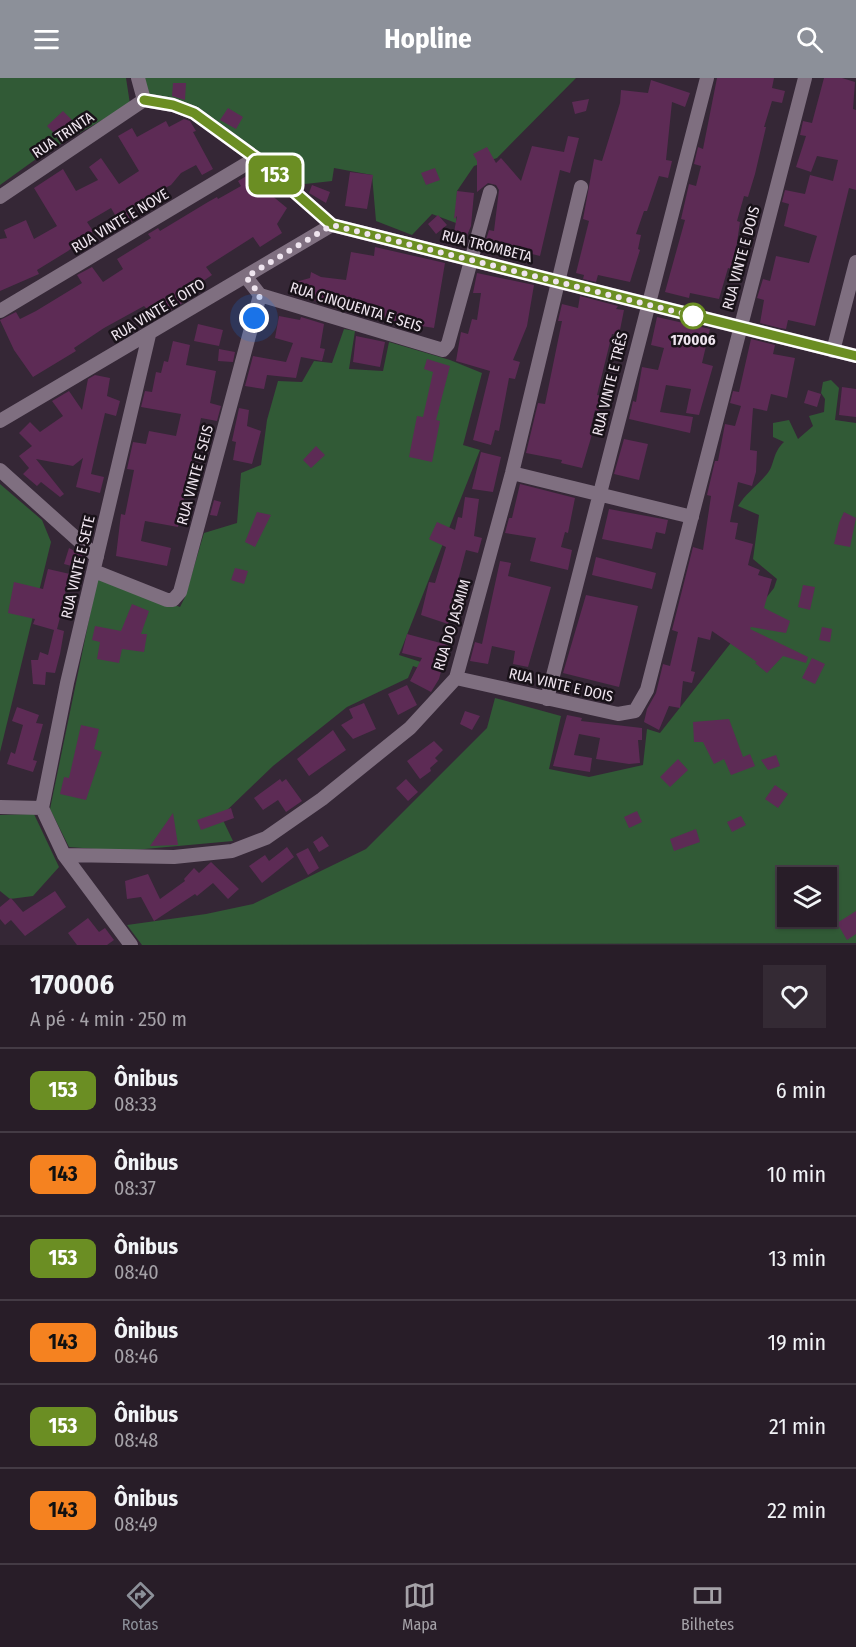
<!DOCTYPE html>
<html lang="pt">
<meta charset="utf-8">
<style>
:root{--surface:#281d28;--page:#342a34;--text:#f1f3f6;--muted:#a5a2a8;--line:#443b45;--accent:#8c9099}
body{margin:0;font-family:"Fira Sans Condensed",sans-serif;background:var(--page);color:var(--text);height:100vh;display:flex;flex-direction:column;font-size:22px;white-space:nowrap}
*{box-sizing:border-box;margin:0}
p{font-size:20px;color:var(--muted)}
.icon{flex:none;width:33px;height:33px;fill:none;stroke:currentColor;stroke-width:2;stroke-linecap:round;stroke-linejoin:round}
.map{position:relative;height:867px;overflow:hidden}
.side{display:flex;flex-direction:column;background:var(--surface);flex:1}
.side>*{flex:none}
.badge{padding:0 12px;border-radius:9px;font-size:21px;line-height:39px}
.buttons{position:absolute;left:777px;top:789px;display:grid;gap:12px}
.buttons a{display:grid;place-items:center;width:60px;height:60px;border-radius:0px;background:var(--surface);box-shadow:0 2px 4px #0004,0 0 0 2px var(--line);font-size:30px}
.you{position:absolute;width:30px;height:30px;margin:-15px;border:4px solid #fff;border-radius:50%;background:#1a73e8;box-shadow:0 0 0 9px #1a73e833}
.map>.badge{position:absolute;translate:-50% -50%;box-shadow:0 0 0 3px #fff}
.round{display:grid;place-items:center;flex:none;width:63px;height:63px;border-radius:0px;background:var(--page)}
.summary{display:flex;align-items:center;justify-content:space-between;height:102px;padding:0 30px}
h1{font-size:28px;font-weight:700;line-height:45px}
ul{padding:0;list-style:none}
li{display:flex;align-items:center;gap:18px;height:84px;padding:0 30px;border-top:2px solid var(--line)}
li div{flex:1}
li b{display:block;font-size:22px}
li em{font-style:normal}
li .badge{min-width:66px;font-weight:700;text-align:center}
header{display:flex;justify-content:space-between;align-items:center;height:78px;padding:0 30px;background:var(--accent);color:#fff;font-size:27px;font-weight:700}
.tab-bar{display:flex;justify-content:space-around;align-items:center;height:84px;border-top:2px solid var(--line);background:var(--surface);font-size:16px;color:var(--muted)}
.tab-bar a{display:grid;justify-items:center;gap:3px}
.tab-bar .on{color:var(--accent)}
.map>svg:first-child{display:block}
</style>
<header><svg class="icon" aria-label="menu" viewBox="0 0 24 24"><path d="M4 6h16M4 12h16M4 18h16"/></svg>Hopline<svg class="icon" aria-label="search" viewBox="0 0 24 24"><circle cx="10" cy="10" r="6"/><path d="M15 15l6 6"/></svg></header>
<div class="map">
<svg width="856" height="867" viewBox="0 0 856 867">
<rect width="100%" height="100%" fill="#352736"/>
<!-- green -->
<path fill="#315a36" fill-rule="evenodd" d="M0,0H126L130,26L43,76L0,107Z
M142,0H576L497,80L474,88L457,113L456,145L432,136L412,157L376,143L372,97L334,90L332,103L305,106L207,38L145,19Z
M344,251L355,253L349,291L383,293L389,264L450,282L482,295L463,367L480,372L399,577L424,585L425,592L413,588L408,600L347,629L273,688L221,738L233,763L123,773L69,769L50,731L98,498L180,529L185,519L204,455L237,445L241,395L261,387L267,342L278,303L302,304L314,283L332,285Z
M831,302L839,310L835,342L856,345V865L142,867L127,847L206,836L253,826L366,771L487,650L495,620L561,638L549,691L589,699L643,687L647,651L660,655L774,510L777,501L753,481L759,437L738,428C746,415 757,408 767,396C775,387 772,375 784,364L773,359V345L789,342L798,361L813,348L809,338L824,334L825,321L821,315L823,304ZM788,800H826V838H788Z
M0,406L42,442L51,464L0,674Z
M34,736L59,789L33,818L10,821L0,813V737Z"/>
<!-- building -->
<path fill="#5d2b55" d="M717,0H774L772,10L785,13L782,25L772,23L764,49H766L755,96L748,119L744,118L737,143L740,144L734,185L732,191L728,190L719,221L690,215L689,220L665,214L685,142L681,141L689,106L696,108L701,88L694,86L698,69L703,71Z
M824,0H842L855,4L853,31L856,32V112L849,110L815,248L788,242L786,251L780,250L760,245L764,222L757,220L763,201L770,203L776,178L809,185L817,158L784,148L789,126L782,124L785,112L805,116L810,97L833,103L838,82L817,78L811,94L796,89L806,58L800,57L803,43L812,45Z
M651,2L690,15L685,29L672,24L666,82L672,83L668,100L659,98L647,133H644L636,156L641,157L638,171L640,172L630,204L598,197L596,204L583,201L584,197L576,195L589,143L583,141L594,81L602,83L620,25L621,12L648,15Z
M173,5H186L185,22L172,18Z
M589,21L586,33L575,36L572,24Z
M228,30L243,39L236,51L220,42Z
M63,33L73,43L57,58L47,48Z
M184,41L190,43L196,53L193,54L213,91L202,97L196,87L181,95L171,107L145,120L130,131L136,141L122,149L111,130L87,144L93,153L68,173L37,192L39,196L0,213V161L7,160L4,152L26,142L34,161L57,148L34,110L63,91L76,113L98,102L89,89L101,80L119,106L139,93L118,58L132,50L137,59L166,43L169,49Z
M568,58L579,60L570,95L560,92L540,178L512,171L511,174L494,171V167L485,165L489,152L494,153L499,112L496,107L488,105L477,114V83L473,76L487,69L496,85L501,80L521,103L532,68L564,74Z
M435,90L440,102L426,107L421,95Z
M255,93L270,116L287,130L277,146L282,155L260,169L253,159L206,189L212,197L180,219L184,224L169,233L165,226L153,237L144,228L104,250L74,270L76,273L33,299L14,272L0,242L16,234L20,241L36,233L82,205L77,197L92,189L103,204L123,191L117,181L151,160L148,156L158,150L160,153L208,124L217,119L218,121L241,108L238,103Z
M350,94L373,97L367,131L345,128Z
M312,107L330,114L326,125L309,115Z
M457,113L474,115L471,148L463,167L452,165L457,138L454,141Z
M438,137L447,147L436,156L428,146Z
M375,169L445,185L434,250L397,244L362,232L343,229L342,232L295,216L292,205L310,200L311,194L321,199L346,202L351,174L374,178Z
M477,195L534,207L527,248L513,282L520,284L515,301L509,300L499,353L495,352L491,367L473,362L490,293L456,283L461,254L468,256L472,241L477,242L481,215H473Z
M580,218L618,228L616,231L624,232L619,257L612,256L597,317L603,318L599,333L595,332L590,352L593,353L582,390L561,385L562,382L526,375L538,325L545,326L562,243H558L562,226L578,230Z
M279,238L300,242L301,239L324,246L320,270L325,271L322,283L301,279L296,300L267,297L264,311L245,308L253,278L286,284L293,265L275,260Z
M657,239L710,251L702,285L713,288L699,337L686,335L691,311L666,307L661,330L660,334L693,339L690,355L629,341L633,323L636,324L642,289L658,292L664,270L651,267Z
M198,246L223,252L219,268L194,263Z
M356,258L385,264L380,289L353,284Z
M751,261L775,267L773,276L795,280L787,320L771,316L767,333L753,330L750,372L757,373L756,394L752,408L738,404L730,444L738,445L735,461L753,466L748,487L760,492L758,497L772,501L764,530L790,543L786,555L751,549L750,551L808,579L806,585L783,578L767,595L755,585L757,584L712,553L710,562L698,559L691,593L695,594L692,605L683,603L680,630L669,628L659,652L644,644L647,631L656,615L663,586L670,588L678,554L672,552L693,469L703,472L711,418L707,417L715,383H718L725,346L735,348L741,328L730,325L733,313L739,314Z
M173,263L190,267L186,287L216,293L210,325L221,328L217,343L201,340L178,449L145,443L141,463L171,470L167,488L116,478L121,436L125,437L134,392L127,391L133,364L146,366L149,353L176,358L181,336L141,329L145,313L152,314L156,294L161,295L164,283L168,284Z
M219,271L235,274L233,284L218,283Z
M427,281L450,288L436,342L440,343L432,384L409,379L417,338L423,339L433,294L424,291Z
M95,297L110,300L107,318L120,323L116,338L105,335L97,369L91,396L104,399L100,415L76,409L83,380L73,388L36,381L64,416L60,419L41,404L37,408L23,396L29,390L19,378L32,368L19,355L30,344L40,354L63,338L52,323L69,313L82,332L88,301Z
M842,309L856,311V339L839,337Z
M808,312L821,316L817,329L804,325Z
M239,330L249,332L247,348L261,353L252,386L233,382L236,364L232,363Z
M624,361L648,366L639,402L614,396Z
M316,368L325,377L311,390L303,382Z
M481,374L501,379L493,414L472,411Z
M520,406L575,420L568,455L565,454L561,469L572,472L568,492L530,483L536,460L505,455L509,440H512Z
M465,419L479,421L474,458L482,460L478,475L466,472L450,532L457,534L454,544L449,543L448,546L421,537L429,504L435,505L446,469L429,461L437,444L455,452L458,439L462,440Z
M214,422L221,424L217,438L210,437Z
M609,431L668,442L665,456L656,454L652,471L602,461Z
M257,434L271,437L255,469L245,464Z
M844,434L856,440L850,469L834,466L839,445Z
M69,470L82,477L79,490L64,486Z
M596,479L656,495L652,511L592,497Z
M500,483L511,485L508,498L551,509L528,589L513,586L515,573L492,568L488,586L470,583L475,564L482,566Z
M235,490L248,493L244,506L231,502Z
M48,491L70,496L65,516L75,519L71,534L62,532L57,551L64,553L60,576L55,595L46,594L45,607L33,606L31,582H38L40,574L48,577L54,552L33,546L35,541L8,535L14,504L43,511Z
M803,507L815,509L810,532L798,529Z
M586,517L638,528L619,609L563,595Z
M132,526L149,533L141,556H147L144,574L122,571L119,585L97,581L100,564L92,562L95,548L121,553Z
M822,549L832,551L830,564L819,562Z
M407,556L448,567L439,601L431,614L410,603L422,580L402,575Z
M812,580L825,586L815,606L802,600Z
M407,607L417,627L398,637L388,616Z
M364,625L376,651L353,661L341,647L353,640L349,631Z
M17,629L39,637L36,645L43,646L33,682L37,683L33,694L7,686L11,674L15,676L23,647L12,643Z
M465,633L480,638L472,652L460,646Z
M567,637L582,640L581,643L642,650V662H638L640,685L629,686L596,681L600,660L579,656L574,677L592,680L590,694L553,688Z
M729,641L743,679L750,676L755,688L731,697L724,681L714,686L703,664H694L693,644Z
M81,647L99,651L94,671L102,674L86,722L60,716L64,699L69,700Z
M333,652L346,672L309,698L297,681Z
M434,663L443,672L435,680L438,683L430,690L431,693L420,701L407,683Z
M776,677L780,688L768,692L761,682Z
M678,681L688,692L670,709L660,699Z
M280,701L282,704L286,701L302,723L286,734L278,722L263,732L254,720Z
M406,701L418,714L408,723L396,710Z
M775,707L788,716L778,730L765,721Z
M231,730L234,740L201,752L197,742Z
M637,733L642,744L629,750L624,739Z
M173,735L178,767L150,768Z
M741,738L746,747L732,754L727,744Z
M696,751L700,764L674,773L670,761Z
M322,758L329,768L319,774L313,764Z
M287,769L294,779L262,805L249,788L265,777L269,783Z
M308,770L319,790L308,797L296,776Z
M211,784L239,811L228,821L213,805L197,818L195,816L154,843L141,819L127,821L125,803L148,796L160,821L185,803L184,801L194,790L199,795Z
M55,813L66,829L25,858L11,842L5,847L0,841V829L11,820L23,834Z
M856,833V856L847,862L837,845Z
M88,840L99,854L105,850L114,862L107,867H77L68,855Z"/>
<g fill="none" stroke-linecap="round" stroke-linejoin="round">
<!-- minor -->
<path stroke="#7f6f80" stroke-width="14" d="M138,0L144,22
M144,22L173,27L194,35L256,80L332,147L856,278
M0,119L144,22
M260,217L443,272L448,266L490,114
M0,233L256,80
M833,273L856,184
M0,343L332,147
M0,392L97,479
M512,395L692,439
M94,493L167,522H173L180,514L260,217L246,199
M456,600L618,636L635,633L647,612L805,0
M547,621L707,0
M0,729L42,730
M42,730L67,605L149,257
M42,730L64,777L131,867
M64,777L174,779L232,773L266,760L322,721L410,650L456,600L512,395L581,109"/>
</g>
<g fill="none" stroke-linecap="round" stroke-linejoin="round">
<!-- line casing -->
<g stroke="#fff" stroke-width="14">
<path id="line" d="M144,22L173,27L194,35L256,80L332,147L856,278"/>
</g>
<!-- line -->
<use href="#line" stroke="#6b8e23" stroke-width="9"/>
<!-- walk -->
<path stroke="#efe5ef" stroke-width="6" stroke-dasharray="0 10.8" d="M254,240L260,217L246,199L332,147L693,238"/>
</g>
<!-- markers -->
<circle fill="#fff" stroke="#6b8e23" stroke-width="3" cx="693" cy="238" r="12"/>
<g text-anchor="middle" stroke-width="5" stroke-linejoin="round" paint-order="stroke">
<!-- street labels -->
<g font-size="15" fill="#efe5ef" stroke="#191219">
<text transform="translate(63 57) rotate(-34)" y="5">RUA TRINTA</text>
<text transform="translate(120 143) rotate(-31)" y="5">RUA VINTE E NOVE</text>
<text transform="translate(487 168) rotate(14)" y="5">RUA TROMBETA</text>
<text transform="translate(741 180) rotate(-75)" y="5">RUA VINTE E DOIS</text>
<text transform="translate(356 229) rotate(17)" y="5">RUA CINQUENTA E SEIS</text>
<text transform="translate(158 232) rotate(-31)" y="5">RUA VINTE E OITO</text>
<text transform="translate(610 306) rotate(-76)" y="5">RUA VINTE E TRÊS</text>
<text transform="translate(195 397) rotate(-75)" y="5">RUA VINTE E SEIS</text>
<text transform="translate(78 489) rotate(-77)" y="5">RUA VINTE E SETE</text>
<text transform="translate(452 547) rotate(-73)" y="5">RUA DO JASMIM</text>
<text transform="translate(561 607) rotate(13)" y="5">RUA VINTE E DOIS</text>
</g>
<!-- stop labels -->
<g font-size="15" font-weight="bold" fill="#efe5ef" stroke="#191219">
<text x="693" y="267">170006</text>
</g>
</g>
</svg>
<div class="buttons">
<a><svg class="icon" aria-label="layers" viewBox="0 0 24 24"><path d="M12 4l9 5-9 5-9-5zM3 14l9 5 9-5"/></svg></a>
</div>
<div class="you" style="left:254px;top:240px"></div>
<b class="badge" style="left:275px;top:97px;background:#6b8e23;color:#fff">153</b>
</div>
<section class="side">
<div class="summary"><div><h1>170006</h1><p>A pé · 4 min · 250 m</p></div><a class="round"><svg class="icon" aria-label="heart" viewBox="0 0 24 24"><path d="M12 20l-8-8c-3-5 5-10 8-4 3-6 11-1 8 4z"/></svg></a></div>
<ul>
<li><span class="badge" style="background:#6b8e23;color:#fff">153</span><div><b>Ônibus</b><p>08:33</p></div><em>6 min</em></li>
<li><span class="badge" style="background:#f58220;color:#111">143</span><div><b>Ônibus</b><p>08:37</p></div><em>10 min</em></li>
<li><span class="badge" style="background:#6b8e23;color:#fff">153</span><div><b>Ônibus</b><p>08:40</p></div><em>13 min</em></li>
<li><span class="badge" style="background:#f58220;color:#111">143</span><div><b>Ônibus</b><p>08:46</p></div><em>19 min</em></li>
<li><span class="badge" style="background:#6b8e23;color:#fff">153</span><div><b>Ônibus</b><p>08:48</p></div><em>21 min</em></li>
<li><span class="badge" style="background:#f58220;color:#111">143</span><div><b>Ônibus</b><p>08:49</p></div><em>22 min</em></li>
</ul>
</section>
<nav class="tab-bar">
<a class="on"><svg class="icon" aria-label="directions" viewBox="0 0 24 24"><path d="M12 3l9 9-9 9-9-9zM9 14v-3h6M13 9l2 2-2 2"/></svg>Rotas</a>
<a><svg class="icon" aria-label="map" viewBox="0 0 24 24"><path d="M3 6l6-2 6 2 6-2v14l-6 2-6-2-6 2zM9 4v14M15 6v14"/></svg>Mapa</a>
<a><svg class="icon" aria-label="tickets" viewBox="0 0 24 24"><path d="M3 7h18v10H3zM15 7v10"/></svg>Bilhetes</a>
</nav>
